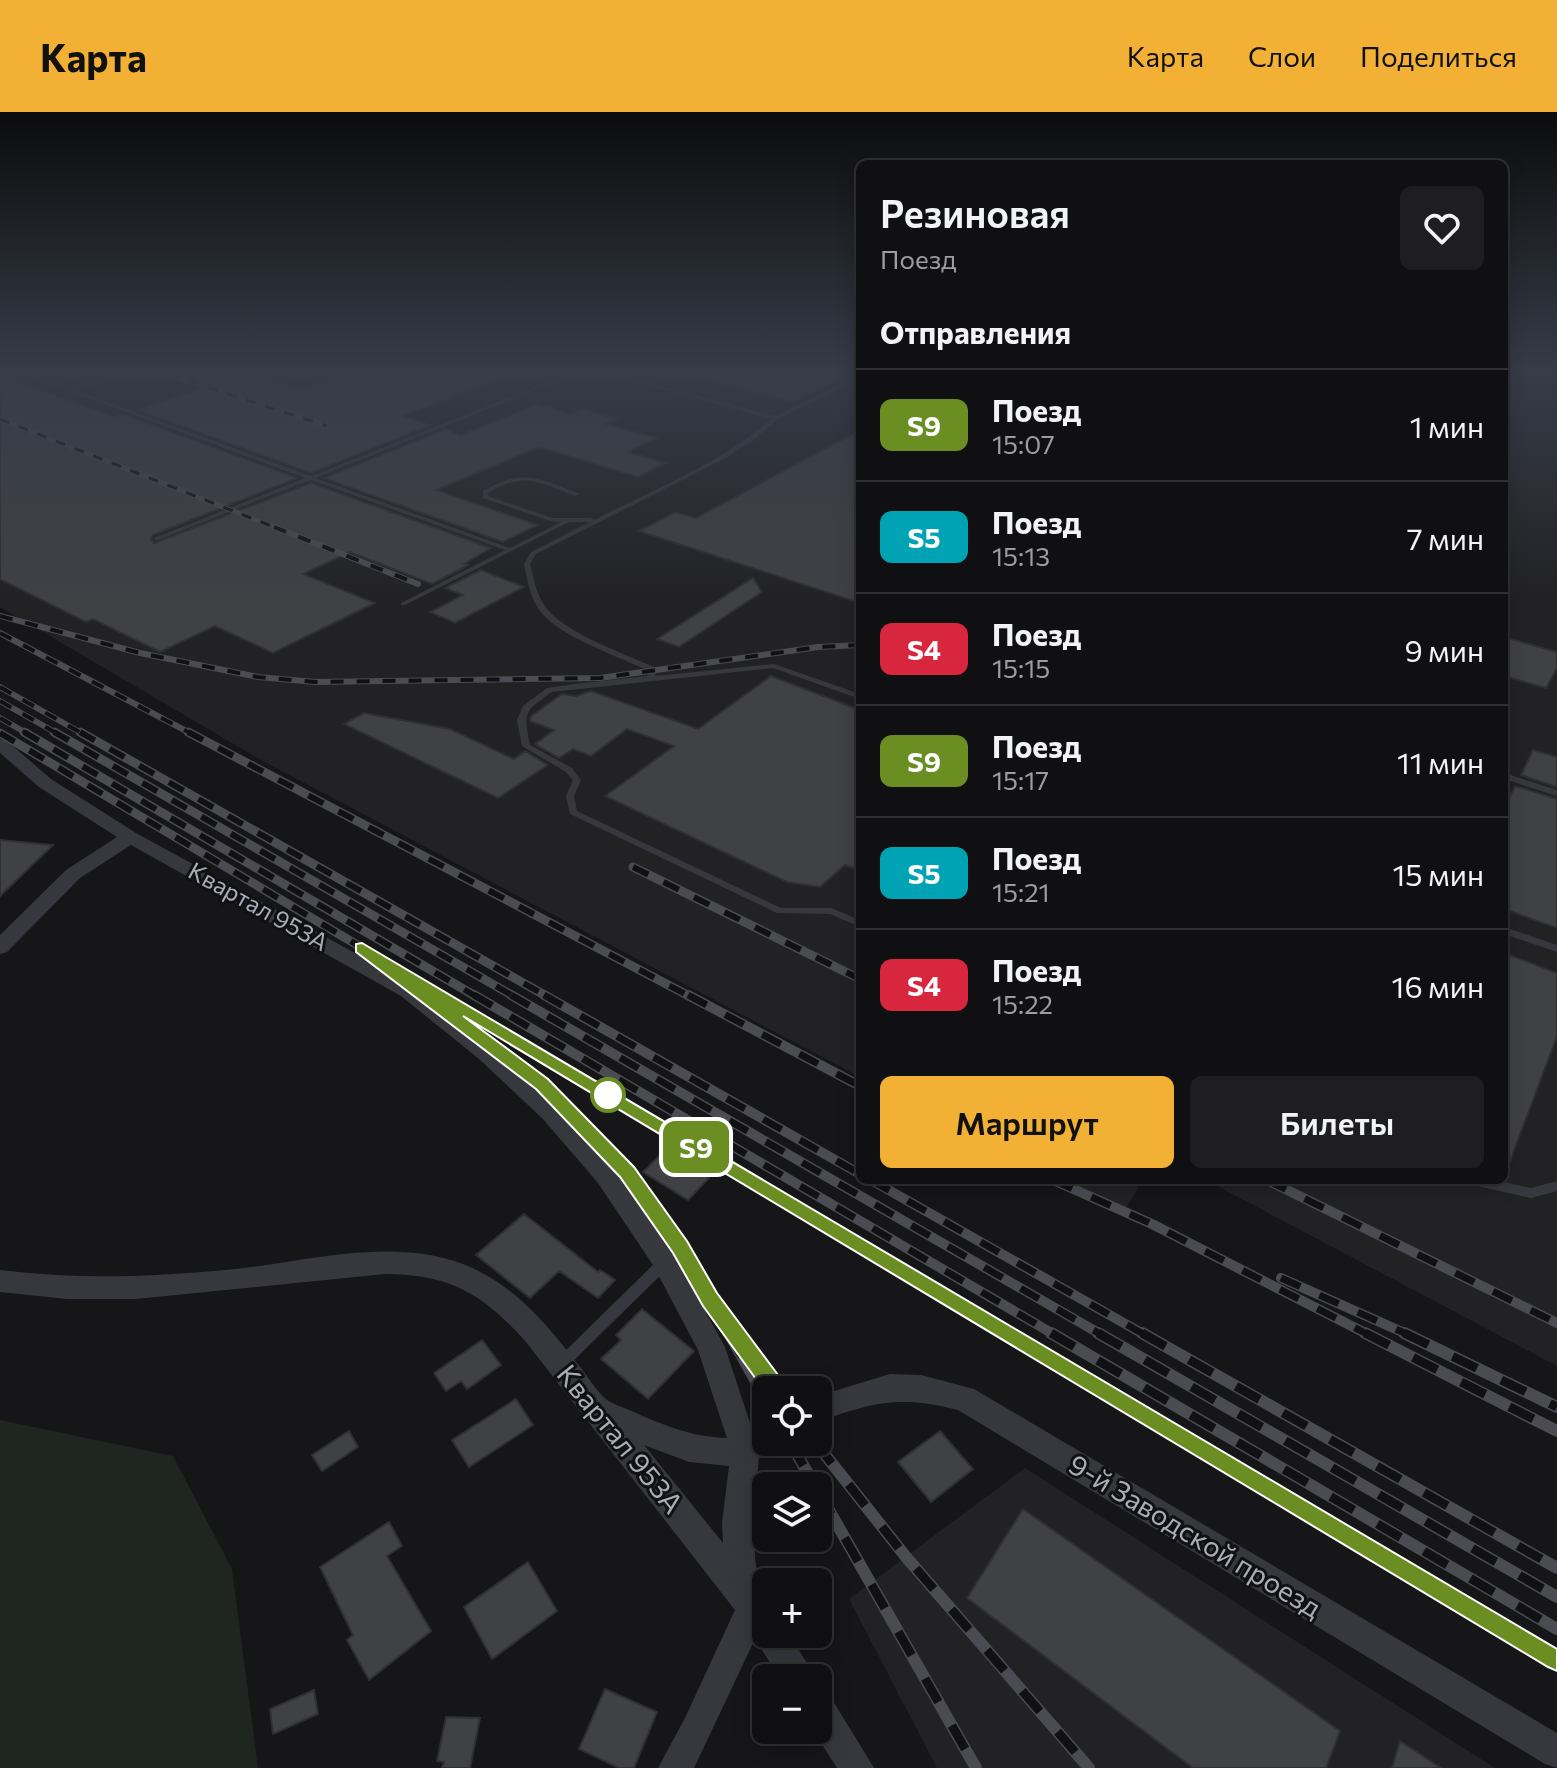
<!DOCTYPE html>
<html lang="ru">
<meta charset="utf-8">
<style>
:root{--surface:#101012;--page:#1e1e20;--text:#f1f3f6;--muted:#9c9d9f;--line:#303032;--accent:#f2b134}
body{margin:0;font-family:Commissioner,sans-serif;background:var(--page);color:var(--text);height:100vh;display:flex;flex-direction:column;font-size:30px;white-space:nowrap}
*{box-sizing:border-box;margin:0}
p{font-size:26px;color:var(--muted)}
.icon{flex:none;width:44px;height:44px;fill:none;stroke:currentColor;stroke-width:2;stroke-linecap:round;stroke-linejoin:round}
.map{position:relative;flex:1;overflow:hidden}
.side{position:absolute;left:856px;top:48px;width:652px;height:1024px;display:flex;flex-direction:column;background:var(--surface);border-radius:12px;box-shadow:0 4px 20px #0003,0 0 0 2px var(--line)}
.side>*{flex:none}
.badge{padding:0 16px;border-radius:12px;font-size:28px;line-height:52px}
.buttons{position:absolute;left:752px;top:1264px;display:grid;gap:16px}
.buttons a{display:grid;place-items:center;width:80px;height:80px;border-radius:12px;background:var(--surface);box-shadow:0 4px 20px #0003,0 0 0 2px var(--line);font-size:40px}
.map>.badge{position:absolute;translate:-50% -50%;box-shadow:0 0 0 4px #fff}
h2{padding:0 24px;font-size:30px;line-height:72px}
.round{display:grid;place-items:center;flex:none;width:84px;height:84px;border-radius:12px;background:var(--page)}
.head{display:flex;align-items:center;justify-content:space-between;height:136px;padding:0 24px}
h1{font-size:38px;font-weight:600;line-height:60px}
.cta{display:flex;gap:16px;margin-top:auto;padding:16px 24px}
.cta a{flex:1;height:92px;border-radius:12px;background:var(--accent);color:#111;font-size:32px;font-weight:600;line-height:92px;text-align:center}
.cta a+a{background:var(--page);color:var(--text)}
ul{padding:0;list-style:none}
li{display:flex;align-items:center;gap:24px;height:112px;padding:0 24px;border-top:2px solid var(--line)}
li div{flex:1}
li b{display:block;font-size:30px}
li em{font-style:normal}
li .badge{min-width:88px;font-weight:700;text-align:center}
header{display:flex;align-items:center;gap:48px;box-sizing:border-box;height:112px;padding:0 40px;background:var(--accent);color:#111}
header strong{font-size:38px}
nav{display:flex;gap:44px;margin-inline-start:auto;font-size:28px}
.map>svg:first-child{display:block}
</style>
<header>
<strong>Карта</strong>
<nav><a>Карта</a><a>Слои</a><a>Поделиться</a></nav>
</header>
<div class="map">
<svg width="1557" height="1656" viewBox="0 0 1557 1656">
<rect width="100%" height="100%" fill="#161618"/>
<!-- built -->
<path fill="#222225" d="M0,257H860V965L263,649L0,495Z
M1504,260L1557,270V1254L1206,1068H1504Z
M1056,1068H1143L1122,1103Z
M1025,1356L1495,1656H937L849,1487Z"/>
<!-- green -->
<path fill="#1e261f" d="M0,1308L173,1344L232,1457L258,1656H0Z"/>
<!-- building -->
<path fill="#404145" stroke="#303034" stroke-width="2" d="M219,257H237L300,277L359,257H467L502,266L403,304L431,313L311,361L137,298L212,273L190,266Z
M689,257H860L792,290L688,263Z
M0,263L115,305L123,302L297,366L153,423L151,428L154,431L311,371L491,436L464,452L468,453L432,472L350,440L303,462L375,491L273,541L215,514L160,540L93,507L86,510L0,467Z
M537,292L571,302L584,297L618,307L606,312L657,326L628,340L666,351L638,365L539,335L436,378L538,413L503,430L324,366L445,317L461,323Z
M860,318V491L639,419L675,400L696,406Z
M481,458L524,475L455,511L430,500L463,483L445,476Z
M753,466L762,480L679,535L657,527Z
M1504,525L1557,540V556L1546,576L1504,564Z
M771,564L860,598V759L845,753L820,775L787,770L605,684L674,634L627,617L591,644L573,637L559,646L535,632L554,618L530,609L531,604L562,582L576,584L591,579L698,617Z
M364,601L450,617L514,647L525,639L548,653L498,686L344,612Z
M1533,638L1557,645V675L1521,663Z
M1515,674L1557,687V816L1504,797V682L1510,684Z
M0,728L53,733L0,784Z
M1504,841L1557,861V924L1506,1060Z
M664,1039L709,1066L688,1088L643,1060Z
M524,1102L598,1160L600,1158L615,1168L598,1186L559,1159L530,1186L476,1143Z
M642,1197L694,1239L648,1287L601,1247L621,1228L616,1223Z
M482,1228L501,1253L467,1277L461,1269L446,1279L434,1261Z
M516,1287L533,1313L469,1355L452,1328Z
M349,1319L358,1335L322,1359L312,1343Z
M940,1319L973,1357L931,1390L898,1350Z
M1023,1397L1340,1619L1326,1656H1193L967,1486Z
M389,1410L402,1434L387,1444L431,1519L369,1568L347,1528L353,1523L320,1455Z
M528,1450L557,1499L492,1547L464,1495Z
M605,1577L657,1600L634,1656H619L579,1637Z
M314,1578L318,1602L273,1622L270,1597Z
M446,1605L480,1606L470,1656H442L444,1650L437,1649Z
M1400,1629L1441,1656H1392Z"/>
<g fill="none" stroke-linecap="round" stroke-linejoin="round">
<!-- service -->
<path fill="#37383d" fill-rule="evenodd" d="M9,257H15L70,276L122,262V264L75,278L311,364L581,257H587L316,366L510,436L561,410L550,409L483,386V379C523,356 538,366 578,381L579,382L576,384C537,371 528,358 488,381V384L553,406H591L594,408C655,377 720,351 772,307L588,257H595L775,304L860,263V267L778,307L755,327L726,346L536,442L530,452C534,466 536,482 545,494C563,521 626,542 656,556L657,558L655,564L774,552L860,582V587L773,556L552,580C525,599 523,599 530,633L572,656L581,668L574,684L577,699L781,796H831L860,808V815L830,802L777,801L570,702L566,684L573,668L566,660L522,634L517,608L523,594L547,576L575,572L647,564L649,559C618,544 561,526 540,499C530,485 527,468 524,452L531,440L590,410H569L405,493H401V491L505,438L311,368L158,428H154V426L305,366Z
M1504,661L1557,678V684L1504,667Z
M1504,815L1557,833V840L1504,822Z
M1467,1068H1495L1531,1076L1557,1069V1079L1531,1086L1473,1073L1469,1071Z
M665,1144L670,1146L671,1150L670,1154L567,1255L562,1257L557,1255L555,1251L557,1247L660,1146Z"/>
<!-- minor -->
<path fill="#37383d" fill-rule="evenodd" d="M0,627L6,628L51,667L136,721L415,874L495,935L559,995L616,1057L671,1137L725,1235L752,1317L766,1311V1330H778L759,1346L752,1411L756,1454L766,1486V1522H789L816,1566H780L755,1527L694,1656H658L685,1606L735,1498L526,1230C483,1182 450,1162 385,1162L136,1187H67L0,1180V1158C79,1168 157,1165 236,1157C309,1149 391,1125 463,1152C512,1171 545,1210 576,1250C586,1261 595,1278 607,1288C613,1292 622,1295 629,1298C661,1312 691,1325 727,1326L698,1238L653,1153L598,1071L543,1007L479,947L401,884L131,733L80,766L7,840L0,842V823L66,758L117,725L39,675L0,641ZM644,1333L689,1350L729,1354L722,1411L723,1431Z
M890,1262L921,1263L974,1277L1557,1621V1656L1545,1652L958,1298C901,1283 872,1290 818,1310V1284Z
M818,1579L830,1584L874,1656H837L813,1618H818Z"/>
<!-- primary -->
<path fill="#53555c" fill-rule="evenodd" d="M1538,257H1557V264L1540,260Z"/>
<!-- rail-far4 casing -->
<g stroke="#4a4c52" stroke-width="5">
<path id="rail-far4" d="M151,257L327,314
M0,307L279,417"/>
</g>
<!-- rail-far3 casing -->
<g stroke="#4a4c52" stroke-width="6">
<path id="rail-far3" d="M274,415L418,472
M0,504L140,541L258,565L315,570L600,566L818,535L860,533
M0,521L192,622
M0,575L83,622
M0,589L58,622
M0,606L28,622"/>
</g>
<!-- rail-far2 casing -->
<g stroke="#4a4c52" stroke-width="9">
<path id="rail-far2" d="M24,620L477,885
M54,620L515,885
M80,620L548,885
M188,620L691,885
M0,621L445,885
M633,755L860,867"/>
</g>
<!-- rail-far1 casing -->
<g stroke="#4a4c52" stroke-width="10">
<path id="rail-far1" d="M441,883L1013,1223
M474,883L1055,1223
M511,883L1102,1223
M544,883L860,1062
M688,883L860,974
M442,895C506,945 579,997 629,1062C668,1113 699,1168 730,1223
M871,1068L1145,1223
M1053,1068L1152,1112L1369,1223
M1267,1068L1557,1211
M1281,1166L1409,1223"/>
</g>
<!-- rail casing -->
<g stroke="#4a4c52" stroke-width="12">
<path id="rail" d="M729,1221L766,1287
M1010,1221L1557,1546
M1051,1221L1557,1517
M1098,1221L1557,1485
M1142,1221L1557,1456
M1365,1221L1557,1319
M1404,1221L1557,1295
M755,1249L777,1278
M790,1330L815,1374
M815,1330L906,1445L1089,1656
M818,1379L976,1656"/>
</g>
<!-- rail-far4 -->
<use href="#rail-far4" stroke="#111113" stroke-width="3" stroke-dasharray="10" stroke-linecap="butt"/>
<!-- rail-far3 -->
<use href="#rail-far3" stroke="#111113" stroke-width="4" stroke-dasharray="13" stroke-linecap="butt"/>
<!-- rail-far2 -->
<use href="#rail-far2" stroke="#111113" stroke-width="6" stroke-dasharray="17" stroke-linecap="butt"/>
<!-- rail-far1 -->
<use href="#rail-far1" stroke="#111113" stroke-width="7" stroke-dasharray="21" stroke-linecap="butt"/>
<!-- rail -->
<use href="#rail" stroke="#111113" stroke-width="9" stroke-dasharray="27" stroke-linecap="butt"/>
</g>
<!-- sky -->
<linearGradient id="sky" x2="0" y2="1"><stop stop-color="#0c0c0d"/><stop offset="0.53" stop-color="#363c48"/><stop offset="1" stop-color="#363c48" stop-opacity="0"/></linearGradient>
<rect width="1557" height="489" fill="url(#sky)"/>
<!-- line -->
<path fill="#6b8e23" stroke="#fff" stroke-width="2" d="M362,831L1557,1537V1559L1548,1555L463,904L548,967L634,1055L687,1129L717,1181L784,1271L787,1278L784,1285L776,1288L769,1285L703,1194L673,1141L620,1065L536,977L356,840V832Z"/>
<!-- markers -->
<circle fill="#fff" stroke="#6b8e23" stroke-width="4" cx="608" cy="983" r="16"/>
<g text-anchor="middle" stroke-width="6" stroke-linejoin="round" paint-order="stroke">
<!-- street labels -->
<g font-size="24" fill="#a8adb8" stroke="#111113">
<text transform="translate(258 795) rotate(29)" y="8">Квартал 953А</text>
</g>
<!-- near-street labels -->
<g font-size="28" fill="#a8adb8" stroke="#111113">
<text transform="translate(620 1327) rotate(51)" y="10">Квартал 953А</text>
<text transform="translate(1195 1424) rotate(31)" y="10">9-й Заводской проезд</text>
</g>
</g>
</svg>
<div class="buttons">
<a><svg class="icon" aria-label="locate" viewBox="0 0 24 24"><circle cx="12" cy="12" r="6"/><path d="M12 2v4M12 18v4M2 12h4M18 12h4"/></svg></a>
<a><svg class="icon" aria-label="layers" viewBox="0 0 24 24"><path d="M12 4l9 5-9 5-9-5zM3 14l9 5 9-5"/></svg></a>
<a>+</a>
<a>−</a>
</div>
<b class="badge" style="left:696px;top:1035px;background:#6b8e23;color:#fff">S9</b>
<section class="side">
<div class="head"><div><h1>Резиновая</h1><p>Поезд</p></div><a class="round"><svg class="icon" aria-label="heart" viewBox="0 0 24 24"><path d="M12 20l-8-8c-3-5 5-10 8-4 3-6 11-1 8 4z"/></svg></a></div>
<h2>Отправления</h2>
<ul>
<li><span class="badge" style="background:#6b8e23;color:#fff">S9</span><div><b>Поезд</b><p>15:07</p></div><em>1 мин</em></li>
<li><span class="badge" style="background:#00a3b4;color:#fff">S5</span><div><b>Поезд</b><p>15:13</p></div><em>7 мин</em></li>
<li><span class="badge" style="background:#d7263d;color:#fff">S4</span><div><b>Поезд</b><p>15:15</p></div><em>9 мин</em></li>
<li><span class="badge" style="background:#6b8e23;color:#fff">S9</span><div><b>Поезд</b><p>15:17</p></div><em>11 мин</em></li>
<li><span class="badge" style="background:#00a3b4;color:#fff">S5</span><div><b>Поезд</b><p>15:21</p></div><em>15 мин</em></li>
<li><span class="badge" style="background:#d7263d;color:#fff">S4</span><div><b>Поезд</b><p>15:22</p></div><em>16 мин</em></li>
</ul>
<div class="cta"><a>Маршрут</a><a>Билеты</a></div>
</section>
</div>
